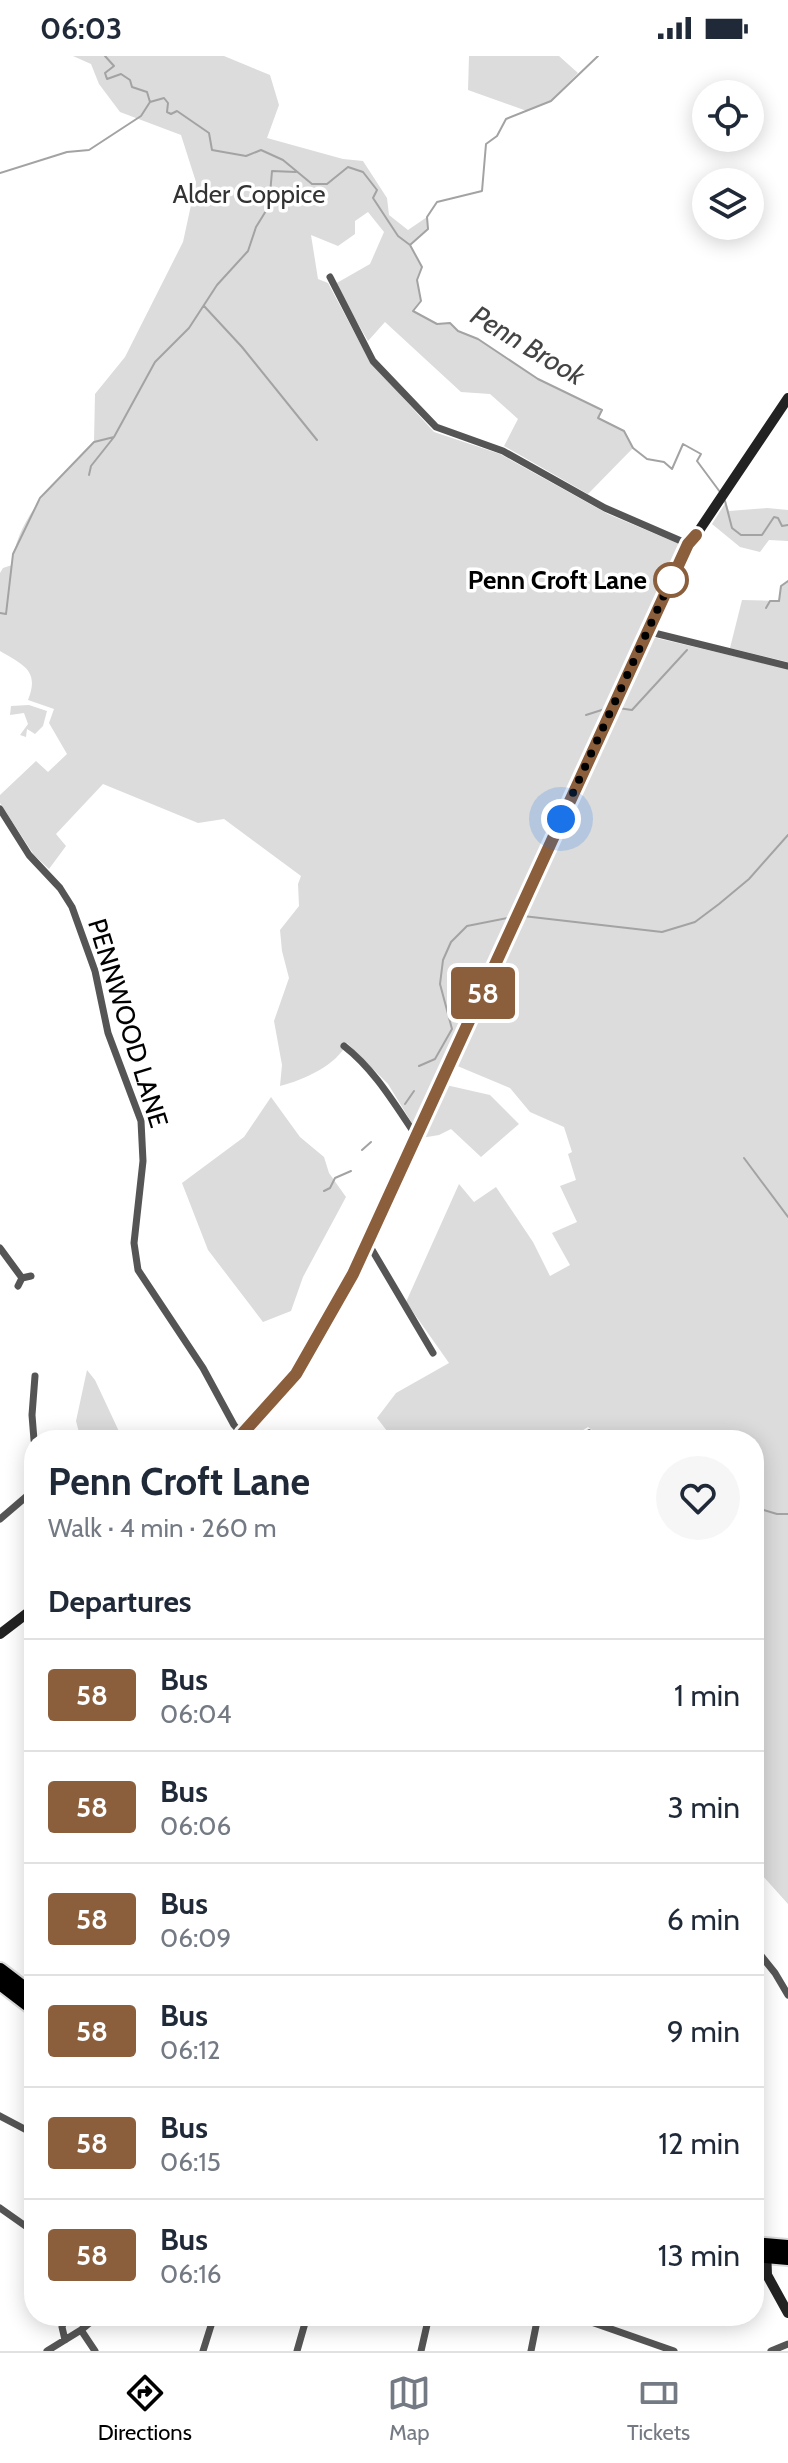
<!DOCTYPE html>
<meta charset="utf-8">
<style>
:root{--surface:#fff;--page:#f6f6f7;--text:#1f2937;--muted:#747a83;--line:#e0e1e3;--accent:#000}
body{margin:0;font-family:Cabin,sans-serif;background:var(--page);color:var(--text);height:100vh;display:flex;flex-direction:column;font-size:30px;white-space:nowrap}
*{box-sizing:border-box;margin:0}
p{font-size:26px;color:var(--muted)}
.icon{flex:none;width:44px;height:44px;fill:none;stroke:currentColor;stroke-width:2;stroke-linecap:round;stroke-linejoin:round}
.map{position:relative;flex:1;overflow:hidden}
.drawer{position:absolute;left:24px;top:1374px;width:740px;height:896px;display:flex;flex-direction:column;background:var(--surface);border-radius:32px;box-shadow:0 4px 20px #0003}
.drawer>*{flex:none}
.badge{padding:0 16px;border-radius:6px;font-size:28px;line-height:52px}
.buttons{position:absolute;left:692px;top:24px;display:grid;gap:16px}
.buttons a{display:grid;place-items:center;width:72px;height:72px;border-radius:50%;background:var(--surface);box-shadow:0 4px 20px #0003;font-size:40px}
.you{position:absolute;width:40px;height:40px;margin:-20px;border:6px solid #fff;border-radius:50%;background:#1a73e8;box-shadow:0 0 0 12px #1a73e833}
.map>.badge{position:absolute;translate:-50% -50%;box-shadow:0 0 0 4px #fff}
h2{padding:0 24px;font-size:30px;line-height:72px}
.round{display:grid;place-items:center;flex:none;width:84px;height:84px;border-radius:42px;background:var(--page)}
.head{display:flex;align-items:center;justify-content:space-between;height:136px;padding:0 24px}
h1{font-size:38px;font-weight:700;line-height:60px}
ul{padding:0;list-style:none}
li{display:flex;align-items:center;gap:24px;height:112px;padding:0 24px;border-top:2px solid var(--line)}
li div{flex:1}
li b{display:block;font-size:30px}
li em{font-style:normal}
li .badge{min-width:88px;font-weight:700;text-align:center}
.status{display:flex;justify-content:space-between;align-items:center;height:56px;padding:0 40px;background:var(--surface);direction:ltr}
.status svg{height:22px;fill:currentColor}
.dock{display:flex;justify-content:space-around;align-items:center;height:112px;border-top:2px solid var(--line);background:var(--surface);font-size:22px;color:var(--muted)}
.dock a{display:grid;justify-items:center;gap:4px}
.dock .current{color:var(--accent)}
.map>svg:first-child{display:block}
</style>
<div class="status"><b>06:03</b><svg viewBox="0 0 49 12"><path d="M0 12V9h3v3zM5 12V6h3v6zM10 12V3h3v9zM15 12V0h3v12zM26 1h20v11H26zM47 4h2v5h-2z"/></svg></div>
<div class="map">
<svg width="788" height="2295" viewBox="0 0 788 2295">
<rect width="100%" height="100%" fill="#fff"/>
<!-- green -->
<path fill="#dcdcdc" d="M73,0H224L270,19L279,49L267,82L343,103L363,105L387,142L389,159L408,174L427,161L428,173L410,189L422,211L417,224L421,245L414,255L437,268L450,267L458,275L478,283L538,323L602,354L599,362L624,375L633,392L588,438L504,390L518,363L490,338L461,336L385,266L368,285L335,228L370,208L384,176L368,156L355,165V178L338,190L311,179L318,223L328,227L369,304L434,376L500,398L608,458L684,490L510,865L491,901L456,979L452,984L415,1072L388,1028L347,987C337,1009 304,1024 280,1030L282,1009L274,965L289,922L282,895L280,874L299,850L298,828L301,820L224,763L198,767L103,728L56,778L66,790L49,813L34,799L0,747V739L36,705L48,716L67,698L49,667L54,653L28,644C40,614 23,609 0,595V517L3,512L12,509C17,458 60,421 94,386L95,338L125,301L183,186L196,126L181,79L120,56L99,28L91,8Z
M469,0H559L578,17L551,45L527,55L468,34Z
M726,446L729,455L767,452L788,454V485L769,484L760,496L740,491L712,468Z
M788,525V606L730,592L742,544L779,545L781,530Z
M648,580L788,613V1848L754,1810V1384H597L601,1381L588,1371L567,1384H394L377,1362L396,1337L449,1307L406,1246L459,1128L474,1146L496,1131L533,1186L550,1220L570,1209L552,1177L577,1166L560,1130L576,1124L568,1098L572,1096L564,1071L530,1056L510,1032L455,1009Z
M29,649L47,655L43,670L35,678L27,673L26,681L20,679L28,668L24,657L10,659L11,650Z
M446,1029L490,1039L519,1068L481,1101L451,1073L439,1079L421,1082Z
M271,1041L300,1081L324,1101L329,1117L346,1141L303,1221L291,1255L263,1266L208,1194L182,1127L244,1081Z
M87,1314L95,1324L123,1384H81L76,1365Z"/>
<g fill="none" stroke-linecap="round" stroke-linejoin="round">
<!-- stream -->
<path stroke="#a3a3a3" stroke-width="2" d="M105,0L114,10L105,17L107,23L121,18L130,24L132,31L147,36L150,46L164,42L168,47L167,56L171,58L177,55L209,77L212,94L246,100L261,94L283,104L312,128H327L348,111L363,116L377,134L373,142L398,180L410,189L422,211L417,224L421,245L413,255L437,268L450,267L458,275L478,283L538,323L602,354L598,362L624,375L633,392L647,403L664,406L672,413L683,388L701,398L697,405L720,436
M0,117L67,96L89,94L141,60L150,46
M410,189L428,173L427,161L437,146L482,135L486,88L497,80L506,63L551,45L598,0
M204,250L242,291L317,384
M89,419L91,410L114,381
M725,445L732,472L741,479H762L774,461L778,462L782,470L788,469
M766,552L770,545H779L781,530L788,525
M0,557L6,558L13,498L40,442L94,386L114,381L155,306L189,272L217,229L248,195L256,171L269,150L272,115L296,116
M618,652L632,654L687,594
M586,659L608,652
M523,860L662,876L695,866L719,848L749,823L788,779
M419,1010L435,1003L452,973L440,928L443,904L451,886L467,870L513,861
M405,1048L414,1035
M362,1094L371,1086
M744,1102L788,1161
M324,1135L330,1132L335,1122L351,1115
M754,1451L777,1458H788"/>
<!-- highway casing -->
<g stroke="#dbdbdb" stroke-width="18">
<path id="highway" d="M0,1914L34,1940
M0,1927L34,1953
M754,2188L788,2191
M754,2199L788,2202"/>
</g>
<!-- street -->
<path stroke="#555" stroke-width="7" d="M330,221L373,305L436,371L503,395L605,452L688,488
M646,575L788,610
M0,753L29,799L60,832L72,851L95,915L108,977L141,1065L143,1105L134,1187L138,1214L203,1312L234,1369L242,1378
M344,990C375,1014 395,1049 417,1081
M368,1187L433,1297
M0,1192L22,1222
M18,1230L22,1222L31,1220
M34,1384L32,1359L35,1320
M578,1384L589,1377
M0,1463L34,1434
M754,1891L775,1917L788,1939
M0,2060L34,2078
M0,2152L34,2176
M574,2260L674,2295
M81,2274L95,2295
M65,2284L62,2271L66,2260
M47,2295L81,2274L98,2260
M203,2295L214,2260
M297,2295L307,2260
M421,2295L429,2260
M531,2295L538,2260
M771,2295L788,2288"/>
<!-- secondary -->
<path stroke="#222" stroke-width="10" d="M241,1384L245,1373L296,1318L342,1239L688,488L696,479L788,342
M0,1578L34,1552
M766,2193L767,2219L788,2257"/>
<!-- highway -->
<use href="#highway" stroke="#000" stroke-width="14"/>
</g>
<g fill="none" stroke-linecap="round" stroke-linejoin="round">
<!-- line casing -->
<g stroke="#fff" stroke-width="18">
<path id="line" d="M242,1378L296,1318L353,1218L688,488L696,479"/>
</g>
<!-- line -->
<use href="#line" stroke="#8b5e3c" stroke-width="12"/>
<!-- walk -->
<path stroke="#000" stroke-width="8" stroke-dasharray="0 14.4" d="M561,763L671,524"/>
</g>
<!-- markers -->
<circle fill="#fff" stroke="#8b5e3c" stroke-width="4" cx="671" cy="524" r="16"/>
<g text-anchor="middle" stroke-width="7" stroke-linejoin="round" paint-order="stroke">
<!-- park labels -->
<g font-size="26" fill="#333" stroke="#fff">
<text x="249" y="147">Alder Coppice</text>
</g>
<!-- stop labels -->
<g font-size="26" font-weight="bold" fill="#000" stroke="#fff" text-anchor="end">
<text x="647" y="533">Penn Croft Lane</text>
</g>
<!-- street labels -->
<g font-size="26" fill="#000" stroke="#fff">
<text transform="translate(128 967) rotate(73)" y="9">PENNWOOD LANE</text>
</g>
<!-- water labels -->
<g font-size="28" font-style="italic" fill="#444" stroke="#fff">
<text transform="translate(528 289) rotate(31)" y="10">Penn Brook</text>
</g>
</g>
</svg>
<div class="buttons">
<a><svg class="icon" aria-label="locate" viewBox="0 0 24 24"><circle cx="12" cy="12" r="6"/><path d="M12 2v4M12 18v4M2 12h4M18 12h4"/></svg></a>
<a><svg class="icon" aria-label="layers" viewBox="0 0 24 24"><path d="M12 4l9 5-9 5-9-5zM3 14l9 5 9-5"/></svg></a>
</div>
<div class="you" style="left:561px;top:763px"></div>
<b class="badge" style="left:483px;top:937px;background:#8b5e3c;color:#fff">58</b>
<section class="drawer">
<div class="head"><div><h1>Penn Croft Lane</h1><p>Walk · 4 min · 260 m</p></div><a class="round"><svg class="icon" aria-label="heart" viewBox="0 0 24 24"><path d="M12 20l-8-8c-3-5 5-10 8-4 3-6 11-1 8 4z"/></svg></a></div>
<h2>Departures</h2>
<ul>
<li><span class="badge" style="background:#8b5e3c;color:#fff">58</span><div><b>Bus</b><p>06:04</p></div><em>1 min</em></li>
<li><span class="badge" style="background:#8b5e3c;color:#fff">58</span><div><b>Bus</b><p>06:06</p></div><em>3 min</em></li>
<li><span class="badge" style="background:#8b5e3c;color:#fff">58</span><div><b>Bus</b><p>06:09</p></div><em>6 min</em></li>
<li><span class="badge" style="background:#8b5e3c;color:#fff">58</span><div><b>Bus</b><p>06:12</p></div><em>9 min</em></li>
<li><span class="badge" style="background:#8b5e3c;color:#fff">58</span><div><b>Bus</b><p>06:15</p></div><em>12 min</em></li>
<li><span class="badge" style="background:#8b5e3c;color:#fff">58</span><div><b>Bus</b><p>06:16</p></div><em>13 min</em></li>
</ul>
</section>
</div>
<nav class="dock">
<a class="current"><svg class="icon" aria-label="directions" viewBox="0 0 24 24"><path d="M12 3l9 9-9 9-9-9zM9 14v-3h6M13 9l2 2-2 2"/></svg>Directions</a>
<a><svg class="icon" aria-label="map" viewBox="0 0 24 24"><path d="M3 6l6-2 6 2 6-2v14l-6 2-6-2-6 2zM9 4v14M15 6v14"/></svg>Map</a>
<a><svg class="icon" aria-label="tickets" viewBox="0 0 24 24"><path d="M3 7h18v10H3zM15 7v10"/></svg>Tickets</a>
</nav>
